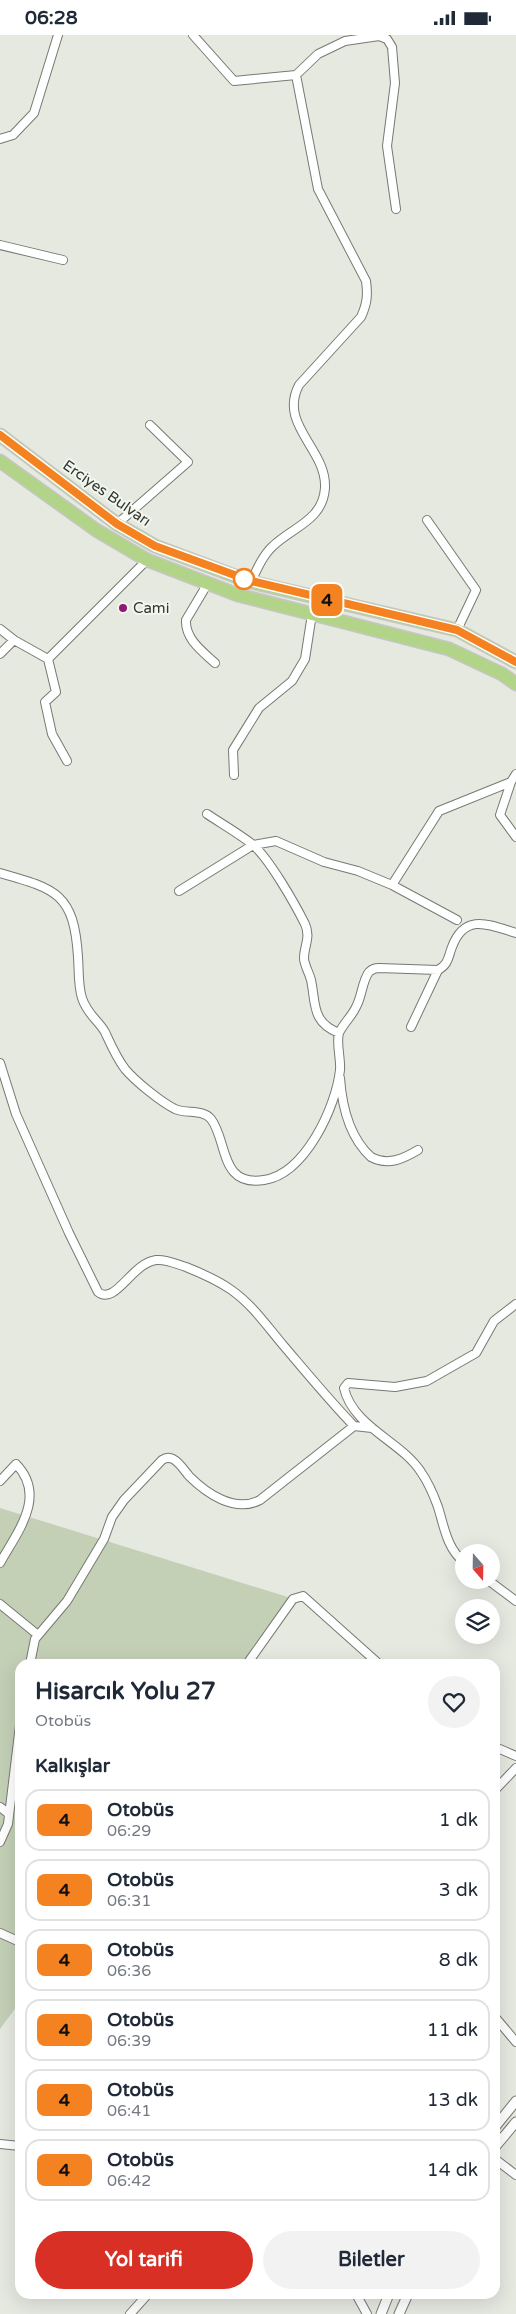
<!DOCTYPE html>
<html lang="tr">
<meta charset="utf-8">
<style>
:root{--surface:#fff;--page:#f2f2f3;--text:#1f2937;--muted:#747a83;--line:#e0e1e3;--accent:#d93025}
body{margin:0;font-family:"Varela Round",sans-serif;background:var(--page);color:var(--text);height:100vh;display:flex;flex-direction:column;font-size:19px;white-space:nowrap}
*{box-sizing:border-box;margin:0}
p{font-size:16px;color:var(--muted)}
.icon{flex:none;width:28px;height:28px;fill:none;stroke:currentColor;stroke-width:2;stroke-linecap:round;stroke-linejoin:round}
.map{position:relative;flex:1;overflow:hidden}
.details{position:absolute;left:15px;top:1624px;width:485px;height:640px;display:flex;flex-direction:column;background:var(--surface);border-radius:15px;box-shadow:0 5px 20px #0002}
.details>*{flex:none}
.badge{padding:0 10px;border-radius:8px;font-size:18px;line-height:32px}
.needle{width:32px;rotate:160deg}
.buttons{position:absolute;left:455px;top:1509px;display:grid;gap:10px}
.buttons a{display:grid;place-items:center;width:45px;height:45px;border-radius:50%;background:var(--surface);box-shadow:0 5px 20px #0002;font-size:25px}
.map>.badge{position:absolute;translate:-50% -50%;box-shadow:0 0 0 2px #fff}
h2{padding:0 20px;font-size:19px;line-height:45px}
.round{display:grid;place-items:center;flex:none;width:52px;height:52px;border-radius:26px;background:var(--page)}
.summary{display:flex;align-items:center;justify-content:space-between;height:85px;padding:0 20px}
h1{font-size:24px;font-weight:700;line-height:38px}
.cta{display:flex;gap:10px;margin-top:auto;padding:10px 20px}
.cta a{flex:1;height:58px;border-radius:30px;background:var(--accent);color:#fff;font-size:20px;font-weight:700;line-height:58px;text-align:center}
.cta a+a{background:var(--page);color:var(--text)}
ul{padding:0;list-style:none}
li{display:flex;align-items:center;gap:15px;height:62px;margin:0 10px 8px;padding:0 10px;border:2px solid var(--line);border-radius:15px}
li div{flex:1}
li b{display:block;font-size:19px}
li em{font-style:normal}
li .badge{min-width:55px;font-weight:700;text-align:center}
.status{display:flex;justify-content:space-between;align-items:center;height:35px;padding:0 25px;background:var(--surface);direction:ltr}
.status svg{height:14px;fill:currentColor}
.map>svg:first-child{display:block}
</style>
<div class="status"><b>06:28</b><svg viewBox="0 0 49 12"><path d="M0 12V9h3v3zM5 12V6h3v6zM10 12V3h3v9zM15 12V0h3v12zM26 1h20v11H26zM47 4h2v5h-2z"/></svg></div>
<div class="map">
<svg width="516" height="2279" viewBox="0 0 516 2279">
<rect width="100%" height="100%" fill="#e5e9e0"/>
<!-- green -->
<path fill="#c3d0b6" d="M0,1473L291,1563L248,1620L245,1629H20V1967L0,1994Z"/>
<g fill="none" stroke-linecap="round" stroke-linejoin="round">
<!-- minor casing -->
<g stroke="#767a72" stroke-width="10">
<path id="minor" d="M193,0L234,46L296,40L318,19L345,6L379,1L387,4L392,12L395,48L387,111L396,174
M0,104L13,100L34,78L58,0
M0,210L63,225
M427,485L476,555L457,595
M117,489L188,427L150,390
M251,547C257,534 263,520 273,511C293,492 323,485 325,453C327,414 278,390 299,350L361,282C367,269 368,260 366,246L318,154L296,40
M208,548L186,585C185,604 202,616 215,628
M0,594L14,605L48,624L147,525
M0,619L14,605
M48,624L56,657L45,667L52,699L67,726
M516,739L511,747L500,780L516,802
M234,740L233,715L259,673L292,646L305,624L312,579
M207,779C222,789 238,798 252,809C269,823 295,869 305,889C311,902 304,911 304,923C304,930 309,937 311,945C316,968 311,987 339,998
M0,838C57,854 74,859 78,922C79,935 78,951 82,963C87,979 98,985 105,997C111,1010 116,1022 125,1034C135,1046 161,1067 175,1074C186,1079 203,1074 211,1084C228,1106 219,1152 264,1145C305,1139 336,1072 340,1035C341,1024 336,1008 339,998C343,989 352,981 356,972C362,962 362,946 369,937C372,934 375,933 379,933L438,935C449,929 448,922 452,912C465,877 490,890 516,898
M392,850L439,776L511,747
M179,856L253,810L276,806L324,827L358,836L392,850L457,885
M411,992L438,935
M0,1028L16,1079L69,1198L98,1257C115,1271 132,1228 156,1225C167,1224 176,1229 186,1232C201,1238 217,1245 230,1254C252,1269 267,1291 283,1310C306,1337 329,1365 354,1391
M340,1043C342,1071 349,1102 371,1122C388,1131 403,1124 418,1115
M0,1446L16,1429C47,1461 18,1496 0,1528
M464,1527C447,1514 444,1491 438,1472C434,1461 428,1447 421,1437C401,1406 353,1392 344,1353L348,1348L395,1352L427,1346L476,1318L494,1286L516,1269
M488,1545L516,1566
M0,1569L38,1600
M30,1629L35,1604L67,1566L104,1504L112,1482L124,1465L162,1425C165,1423 169,1422 173,1424C179,1427 185,1436 189,1441C207,1459 235,1478 260,1465L354,1391L372,1393
M247,1629L293,1564L303,1561L379,1629
M495,1712L516,1721
M495,1755L516,1733
M0,1772L9,1779
M0,1807L8,1789L20,1690
M0,1898L20,1907
M495,1982L516,2007
M0,2109L20,2111
M495,2124L516,2140
M356,2259L367,2279
M130,2279L148,2259"/>
</g>
<!-- tertiary casing -->
<g stroke="#767a72" stroke-width="11">
<path id="tertiary" d="M495,2092L516,2066
M495,2112L516,2087
M381,2279L389,2259
M399,2279L408,2259"/>
</g>
<!-- trunk casing -->
<g stroke="#c6c6c5" stroke-width="15">
<path id="trunk" d="M0,400L117,489L155,511L251,547L457,595L516,627
M0,426L96,495L147,525L238,560L449,614L502,639L516,649"/>
</g>
<!-- minor -->
<use href="#minor" stroke="#fff" stroke-width="8"/>
<!-- tertiary -->
<use href="#tertiary" stroke="#fff" stroke-width="9"/>
<!-- trunk -->
<use href="#trunk" stroke="#b2d488" stroke-width="12"/>
</g>
<g fill="none" stroke-linecap="round" stroke-linejoin="round">
<!-- line casing -->
<g stroke="#fff" stroke-width="11">
<path id="line" d="M0,400L117,489L155,511L251,546L457,595L516,627"/>
</g>
<!-- line -->
<use href="#line" stroke="#f58220" stroke-width="8"/>
</g>
<!-- markers -->
<circle fill="#fff" stroke="#f58220" stroke-width="2.5" cx="244" cy="544" r="10"/>
<circle fill="#901876" stroke="#f2f7ed" stroke-width="2" cx="123" cy="573" r="5"/>
<g text-anchor="middle" stroke-width="4" stroke-linejoin="round" paint-order="stroke">
<!-- street labels -->
<g font-size="15" fill="#333531" stroke="#f2f7ed">
<text transform="translate(107 458) rotate(35)" y="5">Erciyes Bulvarı</text>
</g>
<!-- poi labels -->
<g font-size="15" fill="#333531" stroke="#f2f7ed" text-anchor="start">
<text x="133" y="578">Cami</text>
</g>
</g>
</svg>
<div class="buttons">
<a><svg class="needle" viewBox="-14 -14 28 28"><path d="M0-13l5 13h-10z" fill="#e53935"/><path d="M0 13l5-13h-10z" fill="#747a83"/></svg></a>
<a><svg class="icon" aria-label="layers" viewBox="0 0 24 24"><path d="M12 4l9 5-9 5-9-5zM3 14l9 5 9-5"/></svg></a>
</div>
<b class="badge" style="left:327px;top:565px;background:#f58220;color:#111">4</b>
<section class="details">
<div class="summary"><div><h1>Hisarcık Yolu 27</h1><p>Otobüs</p></div><a class="round"><svg class="icon" aria-label="heart" viewBox="0 0 24 24"><path d="M12 20l-8-8c-3-5 5-10 8-4 3-6 11-1 8 4z"/></svg></a></div>
<h2>Kalkışlar</h2>
<ul>
<li><span class="badge" style="background:#f58220;color:#111">4</span><div><b>Otobüs</b><p>06:29</p></div><em>1 dk</em></li>
<li><span class="badge" style="background:#f58220;color:#111">4</span><div><b>Otobüs</b><p>06:31</p></div><em>3 dk</em></li>
<li><span class="badge" style="background:#f58220;color:#111">4</span><div><b>Otobüs</b><p>06:36</p></div><em>8 dk</em></li>
<li><span class="badge" style="background:#f58220;color:#111">4</span><div><b>Otobüs</b><p>06:39</p></div><em>11 dk</em></li>
<li><span class="badge" style="background:#f58220;color:#111">4</span><div><b>Otobüs</b><p>06:41</p></div><em>13 dk</em></li>
<li><span class="badge" style="background:#f58220;color:#111">4</span><div><b>Otobüs</b><p>06:42</p></div><em>14 dk</em></li>
</ul>
<div class="cta"><a>Yol tarifi</a><a>Biletler</a></div>
</section>
</div>
